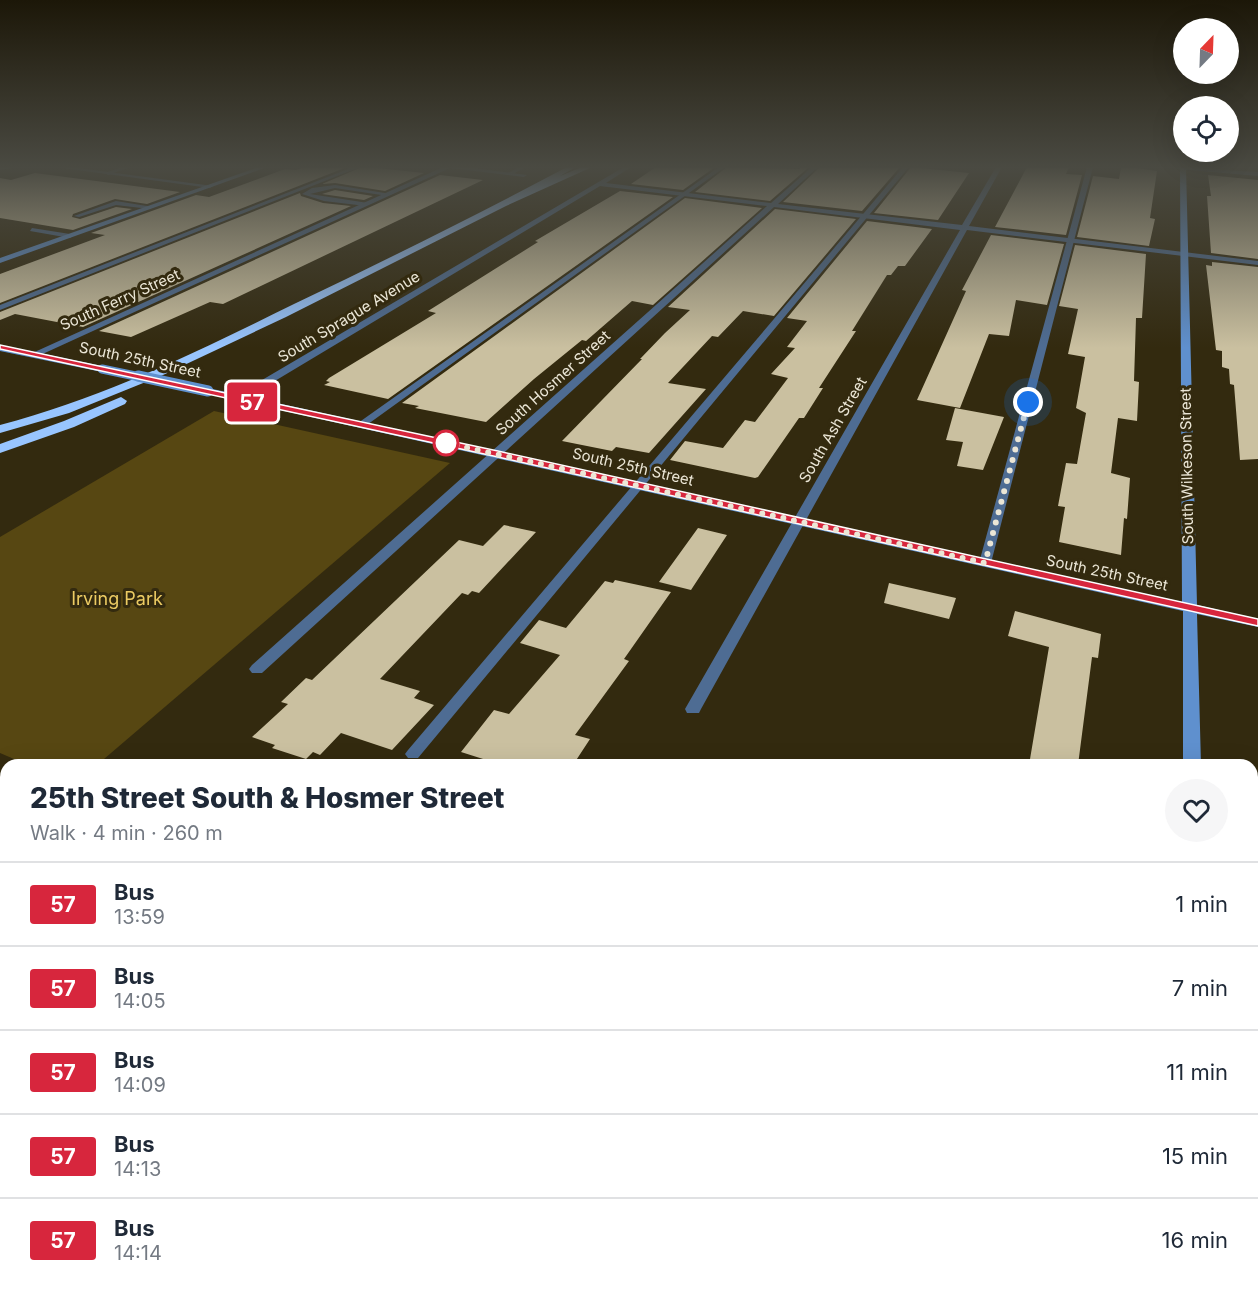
<!DOCTYPE html>
<meta charset="utf-8">
<style>
:root{--surface:#fff;--page:#f6f6f7;--text:#1f2937;--muted:#747a83;--line:#e0e1e3}
body{margin:0;font-family:Inter,sans-serif;background:var(--page);color:var(--text);height:100vh;display:flex;flex-direction:column;font-size:22px;white-space:nowrap}
*{box-sizing:border-box;margin:0}
p{font-size:20px;color:var(--muted)}
.icon{flex:none;width:33px;height:33px;fill:none;stroke:currentColor;stroke-width:2;stroke-linecap:round;stroke-linejoin:round}
.map{position:relative;flex:1;overflow:hidden}
.sheet{position:absolute;left:0px;top:759px;width:1258px;height:534px;display:flex;flex-direction:column;background:var(--surface);border-radius:18px 18px 0 0;box-shadow:0 6px 24px #0002}
.sheet>*{flex:none}
.badge{padding:0 12px;border-radius:4px;font-size:21px;line-height:39px}
.needle{width:39px;rotate:23deg}
.buttons{position:absolute;left:1173px;top:18px;display:grid;gap:12px}
.buttons a{display:grid;place-items:center;width:66px;height:66px;border-radius:50%;background:var(--surface);box-shadow:0 6px 24px #0002;font-size:30px}
.you{position:absolute;width:30px;height:30px;margin:-15px;border:4px solid #fff;border-radius:50%;background:#1a73e8;box-shadow:0 0 0 9px #1a73e833}
.map>.badge{position:absolute;translate:-50% -50%;box-shadow:0 0 0 3px #fff}
.round{display:grid;place-items:center;flex:none;width:63px;height:63px;border-radius:32px;background:var(--page)}
.head{display:flex;align-items:center;justify-content:space-between;height:102px;padding:0 30px}
h1{font-size:28px;font-weight:800;line-height:45px}
ul{padding:0;list-style:none}
li{display:flex;align-items:center;gap:18px;height:84px;padding:0 30px;border-top:2px solid var(--line)}
li div{flex:1}
li b{display:block;font-size:22px}
li em{font-style:normal}
li .badge{min-width:66px;font-weight:700;text-align:center}
.map>svg:first-child{display:block}
</style>
<div class="map">
<svg width="1258" height="1293" viewBox="0 0 1258 1293">
<rect width="100%" height="100%" fill="#332a0f"/>
<!-- green -->
<path fill="#574712" d="M214,411L450,463L97,765H28L0,753V537Z"/>
<!-- building -->
<path fill="#cac0a0" d="M304,167H347L0,303V274L105,235L91,233L196,195L209,197L285,169L296,170Z
M362,167H368L424,173L385,191L335,183L322,184Z
M656,167H715L683,190L631,184Z
M727,167L800,169V167H809L770,201L695,192Z
M820,167H900L862,211L783,202Z
M911,167L969,173L938,220L874,213Z
M1027,167H1069L1066,174L1082,175L1066,235L995,227Z
M1130,167L1157,171L1150,218L1155,219L1149,246L1077,237L1093,176L1119,179L1121,168Z
M35,173L180,192L147,204L115,199L73,214L72,217L80,219L116,207L132,209L73,230L0,218V178L11,180Z
M440,175L483,180L223,304L210,302L131,337L99,331Z
M1208,175L1258,180V259L1211,253L1207,196H1211Z
M335,190L373,196L364,200L322,194Z
M620,191L673,197L388,399L324,385L330,382L326,381L329,378L436,313L428,311L538,242L535,241Z
M300,193L301,196L323,203L351,206L83,327L15,314L0,320V312Z
M685,198L762,208L653,305L632,301L586,341L582,340L534,379L486,422L415,408L419,406L402,403Z
M775,209L856,219L774,316L743,311L718,337L712,336L668,383L706,389L649,453L616,447L612,451L562,441L642,359H640L665,333L690,310L668,307Z
M867,221L932,229L905,266H898L891,275H887L852,331H856L819,388H823L804,418H799L758,477L755,478L670,460L685,441L723,448L745,420L755,422L788,378L771,374L795,348L787,347L807,321L787,318Z
M991,235L1064,244L1047,305L1016,300L1009,336L989,334L960,408L917,400L966,291L962,290Z
M1075,245L1146,254L1142,318H1136L1134,381L1139,382L1137,421L1118,418L1111,473L1130,478L1127,519L1124,518L1121,555L1059,542L1065,507L1058,506L1066,463L1077,464L1086,413L1076,408L1085,357L1068,354L1078,309L1059,306Z
M1212,262L1258,267V459L1240,460L1234,385L1230,384L1229,369L1222,367V351L1216,350L1206,265L1212,266Z
M955,408L1004,417L983,470L957,466L963,442L946,440Z
M504,525L536,532L479,593L472,591L468,595L462,593L380,679L420,691L414,698L434,705L392,750L341,733L320,755L313,752L306,759L272,748L275,745L252,737L288,704L281,702L306,678L312,680L459,540L483,546Z
M698,528L727,535L691,590L659,582Z
M615,580L671,592L624,659L629,661L575,735L590,739L573,765H502L461,752L494,710L509,714L560,655L520,643L539,620L566,628L605,581L613,583Z
M889,583L956,598L949,619L884,603Z
M1015,611L1101,634L1098,658L1092,657L1078,765H1029L1049,647L1008,636Z"/>
<g fill="none" stroke-linecap="round" stroke-linejoin="round">
<!-- lane -->
<path fill="#4e6c93" fill-rule="evenodd" d="M122,167H130L108,175L105,173Z
M353,167H360L0,310V305Z
M519,167H526L511,175L506,174Z
M719,167H725L364,427H358V423Z
M903,167H909L418,758H408L405,754L408,750Z
M1087,167H1093L991,563L989,566H981L979,563Z
M335,185L391,194L388,196L335,188L310,194L368,203L366,206L324,201L302,194L312,188Z
M116,201L153,207L150,209L116,205L79,217L74,216Z
M32,228L70,234L73,236L70,238L30,231Z"/>
<!-- street -->
<path fill="#4e6c93" fill-rule="evenodd" d="M0,167H17L0,170Z
M55,167H71L213,186L210,188Z
M443,167H466L527,175L524,177L450,168L36,357L28,355Z
M624,167H631L606,183L771,203L812,167H818L778,204L962,225L996,167H1002L969,226L1258,261V265L967,230L701,709L699,713H687L685,709L960,230L774,207L262,673H252L249,669L252,665L767,206L600,186L243,400H235V396Z
M1174,167L1258,172V176L1177,169Z"/>
<!-- secondary -->
<path fill="#5f90ce" fill-rule="evenodd" d="M259,167H267L0,263V258Z
M1180,167H1186L1197,605L1258,619V627L1197,614L1201,765H1183V611L208,394L203,391L208,388L1182,602Z
M0,345L102,366L107,369L102,372L0,351Z
M1185,1287H1211L1212,1293H1184Z"/>
<!-- highway -->
<path fill="#98c5ff" fill-rule="evenodd" d="M567,167H576L560,176L582,167H592L506,206L286,317L163,375L69,413L0,433V425C103,398 199,351 294,304C386,260 477,215 567,167Z
M121,397L127,401L125,404L74,427L0,453V444L64,421Z"/>
<!-- secondary-bridge-far1 -->
<path stroke="#5f90ce" stroke-width="9" d="M102,369L145,378"/>
<!-- secondary-bridge -->
<path stroke="#5f90ce" stroke-width="11" d="M138,376L208,391"/>
</g>
<!-- sky -->
<linearGradient id="sky" x2="0" y2="1"><stop stop-color="#1c1708"/><stop offset="0.48" stop-color="#4a4a42"/><stop offset="1" stop-color="#4a4a42" stop-opacity="0"/></linearGradient>
<rect width="1258" height="348" fill="url(#sky)"/>
<!-- line -->
<path fill="#d7263d" stroke="#fff" stroke-width="1.5" d="M0,345L498,451L1258,619V626L498,457L0,349Z"/>
<g fill="none" stroke-linecap="round" stroke-linejoin="round">
<!-- walk -->
<path stroke="#ebe6d6" stroke-width="6" stroke-dasharray="0 10.8" d="M446,443L985,563L1028,402"/>
</g>
<!-- markers -->
<circle fill="#fff" stroke="#d7263d" stroke-width="3" cx="446" cy="443" r="12"/>
<g text-anchor="middle" stroke-width="6" stroke-linejoin="round" paint-order="stroke">
<!-- far-street labels -->
<g font-size="15" fill="#ebe6d6" stroke="#332a0f">
<text transform="translate(120 300) rotate(-24)" y="5">South Ferry Street</text>
<text transform="translate(349 317) rotate(-31)" y="5">South Sprague Avenue</text>
<text transform="translate(140 360) rotate(12)" y="5">South 25th Street</text>
<text transform="translate(553 383) rotate(-42)" y="5">South Hosmer Street</text>
<text transform="translate(833 430) rotate(-60)" y="5">South Ash Street</text>
<text transform="translate(1187 466) rotate(-91)" y="5">South Wilkeson Street</text>
<text transform="translate(633 467) rotate(13)" y="5">South 25th Street</text>
<text transform="translate(1107 573) rotate(12)" y="5">South 25th Street</text>
</g>
<!-- park labels -->
<g font-size="18" fill="#eccb63" stroke="#332a0f">
<text x="117" y="605">Irving Park</text>
</g>
</g>
</svg>
<div class="buttons">
<a><svg class="needle" viewBox="-14 -14 28 28"><path d="M0-13l5 13h-10z" fill="#e53935"/><path d="M0 13l5-13h-10z" fill="#747a83"/></svg></a>
<a><svg class="icon" aria-label="locate" viewBox="0 0 24 24"><circle cx="12" cy="12" r="6"/><path d="M12 2v4M12 18v4M2 12h4M18 12h4"/></svg></a>
</div>
<div class="you" style="left:1028px;top:402px"></div>
<b class="badge" style="left:252px;top:402px;background:#d7263d;color:#fff">57</b>
<section class="sheet">
<div class="head"><div><h1>25th Street South &amp; Hosmer Street</h1><p>Walk · 4 min · 260 m</p></div><a class="round"><svg class="icon" aria-label="heart" viewBox="0 0 24 24"><path d="M12 20l-8-8c-3-5 5-10 8-4 3-6 11-1 8 4z"/></svg></a></div>
<ul>
<li><span class="badge" style="background:#d7263d;color:#fff">57</span><div><b>Bus</b><p>13:59</p></div><em>1 min</em></li>
<li><span class="badge" style="background:#d7263d;color:#fff">57</span><div><b>Bus</b><p>14:05</p></div><em>7 min</em></li>
<li><span class="badge" style="background:#d7263d;color:#fff">57</span><div><b>Bus</b><p>14:09</p></div><em>11 min</em></li>
<li><span class="badge" style="background:#d7263d;color:#fff">57</span><div><b>Bus</b><p>14:13</p></div><em>15 min</em></li>
<li><span class="badge" style="background:#d7263d;color:#fff">57</span><div><b>Bus</b><p>14:14</p></div><em>16 min</em></li>
</ul>
</section>
</div>
